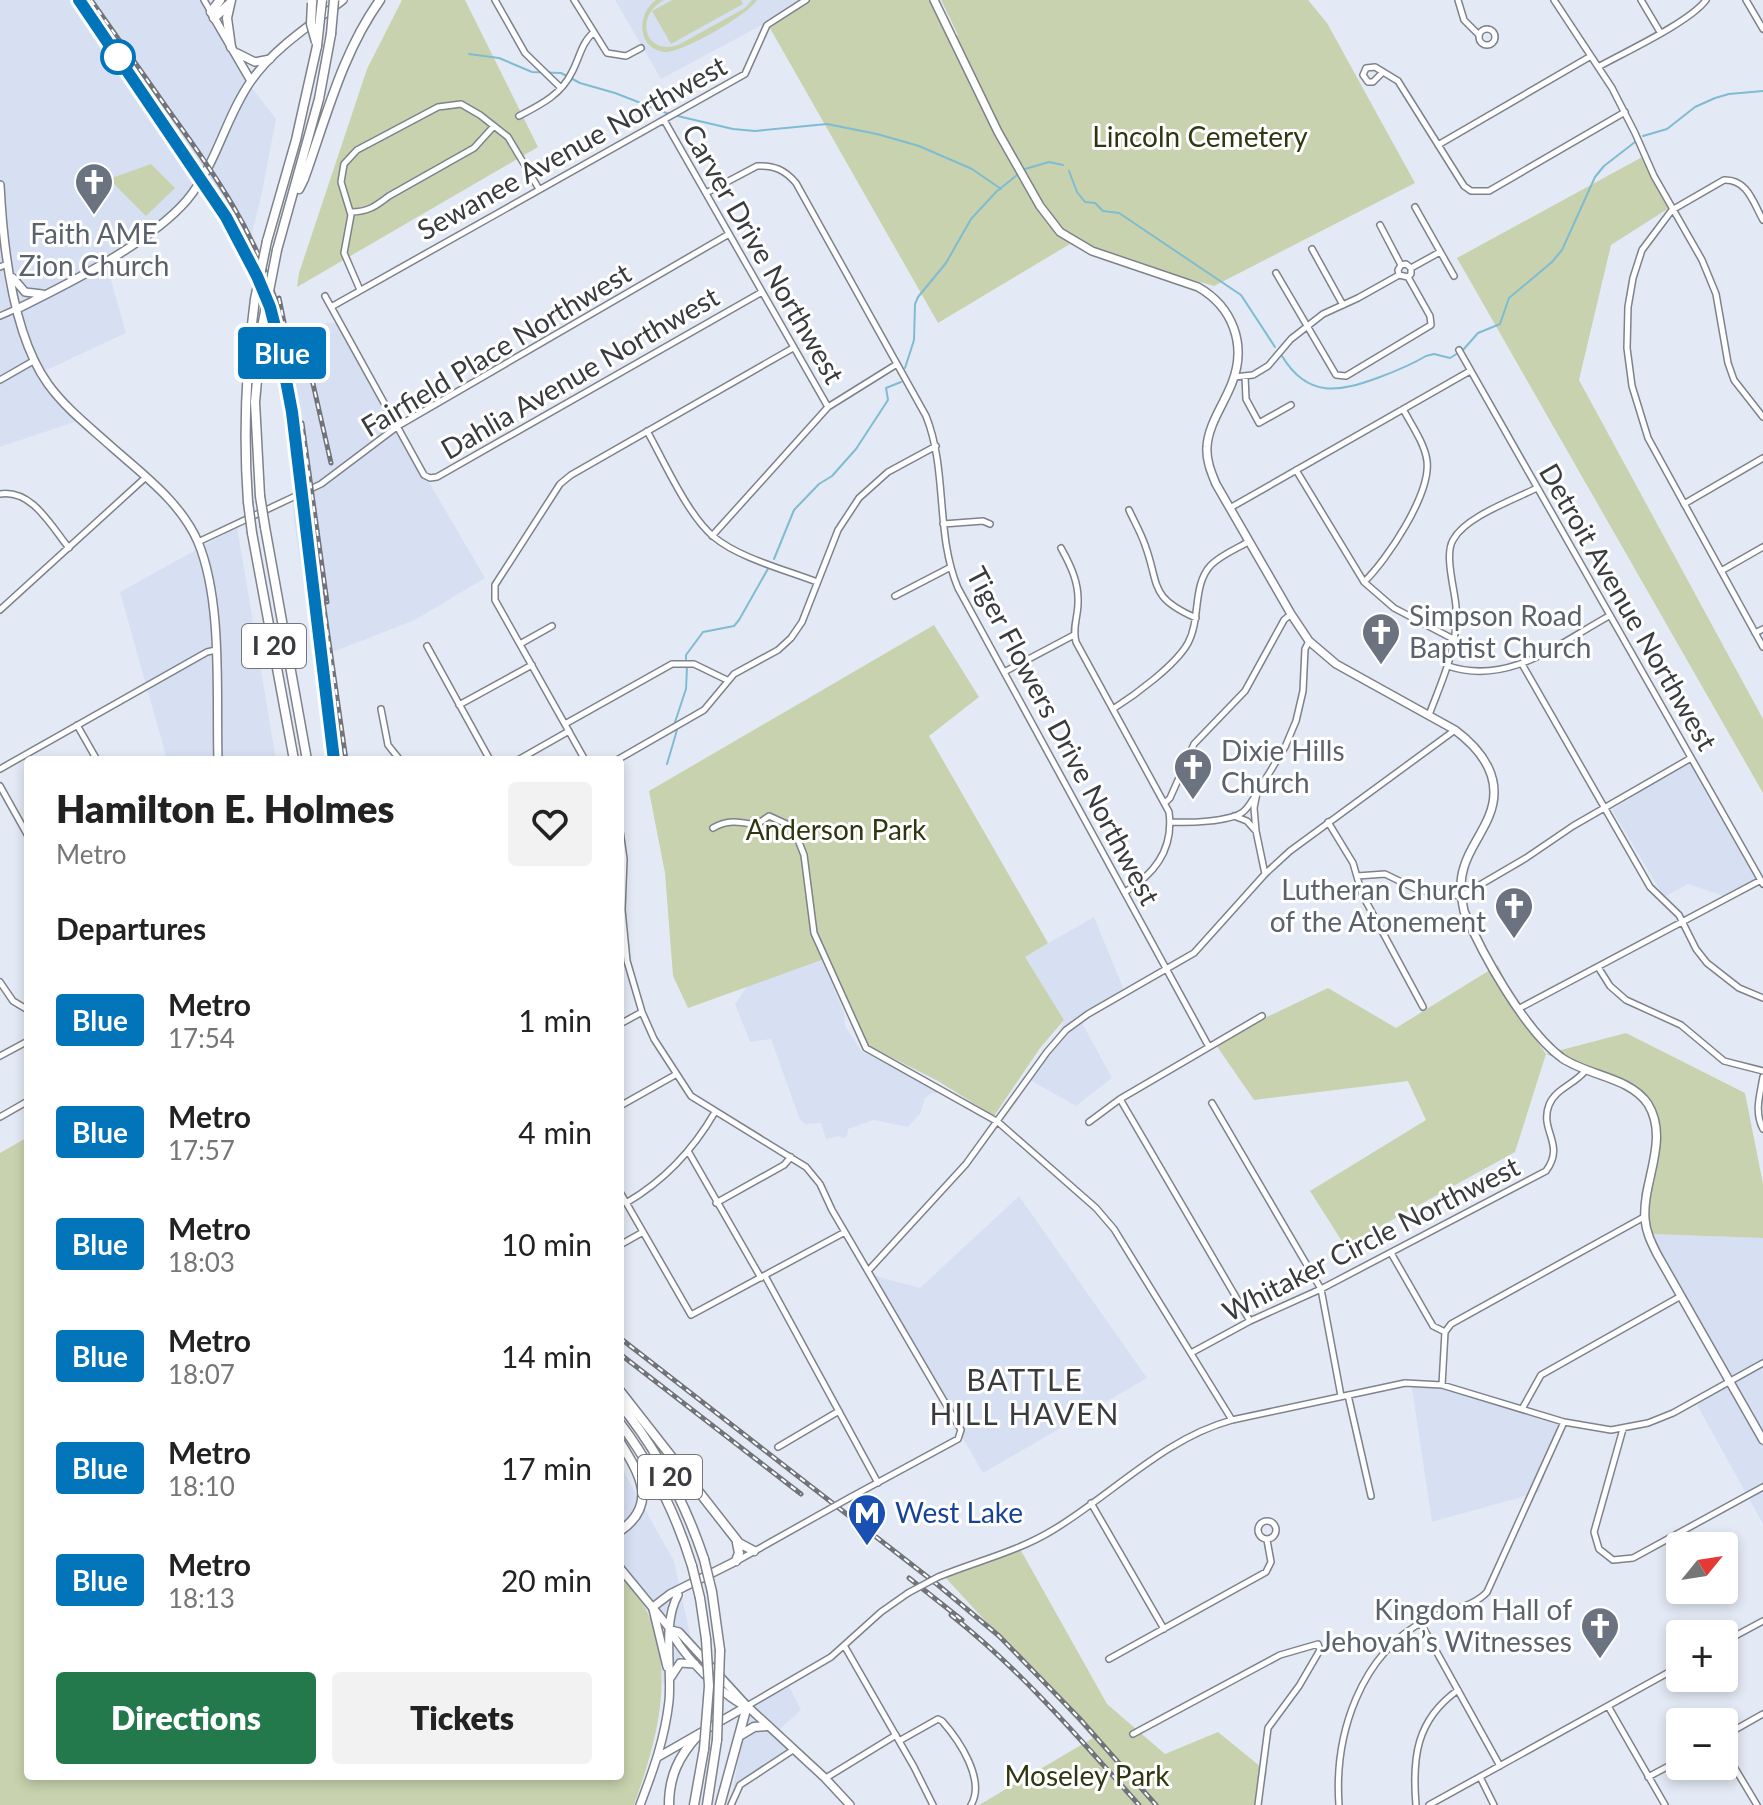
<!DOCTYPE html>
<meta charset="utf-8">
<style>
:root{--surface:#fff;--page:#f2f2f2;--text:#222;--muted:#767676;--accent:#24794c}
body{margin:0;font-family:Lato,sans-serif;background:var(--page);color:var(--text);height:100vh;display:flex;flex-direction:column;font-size:30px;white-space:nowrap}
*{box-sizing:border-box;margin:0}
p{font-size:26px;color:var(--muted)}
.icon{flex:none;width:44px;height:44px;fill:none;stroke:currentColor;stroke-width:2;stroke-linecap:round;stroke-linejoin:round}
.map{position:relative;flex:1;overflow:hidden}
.sheet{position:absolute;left:24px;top:756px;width:600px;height:1024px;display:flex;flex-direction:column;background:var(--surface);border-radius:8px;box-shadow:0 4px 12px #0003}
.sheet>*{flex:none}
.badge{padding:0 16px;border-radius:6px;font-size:28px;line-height:52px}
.needle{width:52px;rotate:60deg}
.fabs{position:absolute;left:1666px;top:1532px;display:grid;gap:16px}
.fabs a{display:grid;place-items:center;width:72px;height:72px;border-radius:8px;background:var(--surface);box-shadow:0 4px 12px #0003;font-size:40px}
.map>.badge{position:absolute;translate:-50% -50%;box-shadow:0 0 0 4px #fff}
h2{padding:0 32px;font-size:30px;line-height:72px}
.round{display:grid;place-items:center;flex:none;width:84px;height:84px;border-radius:8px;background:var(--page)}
.overview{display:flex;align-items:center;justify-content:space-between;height:136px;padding:0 32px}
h1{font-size:38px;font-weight:800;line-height:60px}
.button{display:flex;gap:16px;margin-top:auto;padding:16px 32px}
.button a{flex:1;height:92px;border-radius:8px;background:var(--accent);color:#fff;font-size:32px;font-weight:800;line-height:92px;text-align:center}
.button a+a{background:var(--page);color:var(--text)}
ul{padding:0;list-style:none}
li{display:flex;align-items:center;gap:24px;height:112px;padding:0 32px}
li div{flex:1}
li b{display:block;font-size:30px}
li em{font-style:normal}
li .badge{min-width:88px;font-weight:700;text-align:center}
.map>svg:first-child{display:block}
</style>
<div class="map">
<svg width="1763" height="1805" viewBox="0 0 1763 1805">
<rect width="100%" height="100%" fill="#e4eaf5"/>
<!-- built -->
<path fill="#d7e0f2" d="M0,0H206L249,84L276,119L261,197L248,249L199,170L191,203L152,233L105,259L126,333L38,374L81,420L0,447Z
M615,0H809L661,79Z
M292,323H336L485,578L415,620L315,659L294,520L285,374Z
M237,527L276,760H167L120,592Z
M1689,760L1759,886L1732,899L1688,884L1664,897L1612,810Z
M1094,917L1126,995L1082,1023L1112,1078L1076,1106L1030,1080L1049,1053L1064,1020L1024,957Z
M822,960L844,1012L845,1026L861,1051L943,1093H932L925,1098L920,1114L908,1127L874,1120L848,1129L847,1136L842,1139L840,1136L826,1139L821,1123L806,1124L800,1120L771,1039L750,1042L735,1004L748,985Z
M1019,1196L1147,1378L983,1473L868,1274L920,1288Z
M1650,1234L1763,1238V1524L1697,1405L1731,1379Z
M1411,1382L1445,1385L1494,1404L1562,1424L1539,1492L1432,1522Z
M620,1465L674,1561L691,1639L663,1685L656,1634L642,1602L620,1572Z
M789,1686L801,1710L779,1730L795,1745L733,1787L746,1721L752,1707Z"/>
<!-- green -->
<path fill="#c8d2ae" d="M402,0H465L538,147L297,287L299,273L367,69Z
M656,0H664C632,18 647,58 680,44L745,8L752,0H757C748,15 682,53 665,52C637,49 636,14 656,0Z
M672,0H741L743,4L671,44L652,11Z
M809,0H930L949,38L958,35L941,0H1308L1327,23L1415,183L1214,286L1070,244L938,323L767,23Z
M1644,156L1669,208L1611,245L1579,380L1763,719V793L1457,258Z
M151,164L175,188L146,216L109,179Z
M934,625L979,697L929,736L1048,943L1025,957L1064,1020L1040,1048L994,1116L938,1081L867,1045L827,958L688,1008L673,976L665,873L649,791Z
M1498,965L1526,1025L1546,1054L1626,1033L1745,1093L1763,1184V1238L1650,1234L1641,1194L1658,1133L1647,1103L1624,1086L1546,1054L1515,1152L1345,1246L1310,1191L1426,1120L1408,1081L1254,1100L1214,1042L1328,988L1396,1028Z
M28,1137V1776H620V1575C628,1584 637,1594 643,1604C678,1669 657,1740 634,1805H0V1153Z
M1019,1547L1107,1704L1165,1754L1218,1732L1267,1772L1259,1805H979L1093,1738L944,1576Z"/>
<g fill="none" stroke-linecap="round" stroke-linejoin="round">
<!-- stream -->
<path stroke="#7fbcd1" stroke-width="2" d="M469,54L499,58L532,72L561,73L580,83L615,93L669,114L733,129L755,131L827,124L877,134L919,146L972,169L1001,189
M1643,136L1667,129L1695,107L1715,98L1729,94L1763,91
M1025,169L1049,162L1063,165
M1069,171L1077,192L1085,202L1095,203L1103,211L1119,213L1241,295L1275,347
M1282,356C1308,399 1340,392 1380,377C1396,371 1411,365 1426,356L1434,354L1450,358L1463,350L1478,333L1500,324L1509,298L1552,262L1562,250L1595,177L1604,166L1635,142
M905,368L914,340L915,304L918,297L946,263L971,219L996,192L1017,175
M774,559L794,510L819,484L832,476L856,449L888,400L886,388L901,382
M686,659V655L703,632L734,626L739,620L769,567
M675,722L686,689L687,667
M667,764L677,730"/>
<!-- minor casing -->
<g stroke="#7d828b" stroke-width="8">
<path id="minor" d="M204,0L211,12
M495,0L525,53L561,88
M574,0L607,53L626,56L641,48
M1458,0L1464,20L1479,35
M1554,0L1612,88L1635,133L1654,176L1702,260L1716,294L1728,363L1734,380L1763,417
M1641,0L1660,32
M1746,0L1763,29
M1479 37a8 8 0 1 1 16 0a8 8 0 1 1-16 0Z
M1598,67C1625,52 1690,22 1706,0
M1383,72L1373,82H1368L1363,75L1366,68L1375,67L1398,81L1464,186L1471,191H1489L1625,112
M519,116C540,105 561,95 572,72C579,59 582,42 593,33
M664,120L828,407
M1438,145L1591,56
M706,193L757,166C774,165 785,170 796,183L926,416C948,471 935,533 958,588L1209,1047
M1415,207L1454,276
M351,212C368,212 376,206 389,196L474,148L494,126
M1763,220C1753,202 1747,179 1724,180L1672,210L1642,250L1633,278L1628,307L1627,348L1632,386L1648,438L1763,647
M1380,225L1401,265
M1312,249L1343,305
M0,267L7,264
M1411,268L1440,252
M1276,273L1336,375L1346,376L1431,325L1430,316L1408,277
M360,290L344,253L351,215L341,182L344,164L357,150L438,107L461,104L480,115L508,137L539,189
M325,296L424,475L430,478L437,477L762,292
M331,307L745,74L767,25L806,0
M0,316L16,309
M1459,350L1763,884
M1245,376L1246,399L1259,423L1291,405
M1234,377L1253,375L1268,366L1291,339L1323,314L1358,298L1399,275L1398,270L1401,265L1406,264L1411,268V274L1408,277L1399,275
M0,380L35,360
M647,431C664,461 688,516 714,537C739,558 786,570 817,582
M1296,470L1364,582L1394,608L1455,640
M0,494C32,489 51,526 69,548
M1684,504L1763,458
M1230,508L1470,371
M1129,510C1134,521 1141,533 1145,545C1160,585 1148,597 1196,618
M943,524L983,521L990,524
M712,536L828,407L897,364
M198,542L321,484L398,426L729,234
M1061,548C1071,566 1079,583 1078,603C1078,617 1072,628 1076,642L1169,812C1174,849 1155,874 1125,892
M1721,571L1763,547
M1364,582C1387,560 1431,494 1427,461C1425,444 1411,424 1403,409
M895,596L949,568
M0,610L146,477
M1755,633L1763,629
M520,644L552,626
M427,646L490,760
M1522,664L1650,887L1679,915L1696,949L1707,963L1739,988L1763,998
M1448,666C1509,686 1558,644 1609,616
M1004,672L1074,635
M459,705L532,665
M381,709L388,745L400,760
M1113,709C1135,695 1176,665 1188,643C1201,619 1192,585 1211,565C1221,555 1236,549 1248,542
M1429,715C1442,680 1459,646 1456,607C1455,590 1444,555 1453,540C1465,517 1513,500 1537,488
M565,724L672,664H694L727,680
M77,725L97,760
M518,760L569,731
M585,760L495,600V585L560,484L571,475L793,348
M617,760L704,710L734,674L778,650L791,638L802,622L838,530L859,498L888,472L936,446
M0,769L207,652L216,650
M0,786L28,836
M1165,803L1170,798L1194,744L1245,691L1284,620L1291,614
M1234,816L1247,821L1255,830
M1170,822C1188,823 1229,822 1243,812C1248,808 1252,801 1255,796
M1328,822L1353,863L1362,894L1423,1007
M713,828C728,819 740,822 756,825L769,816L793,827L804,855L814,933L866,1048L998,1122L1096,1208L1114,1229L1232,1420
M620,831L624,859L622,910L627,961L642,1012L654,1039L691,1096L806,1167L820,1184L832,1210L961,1430L958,1439L851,1497
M1265,874L1256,831L1254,808L1257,793L1285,747L1296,721L1303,691L1305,649L1309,641
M1357,876L1385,874L1418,890L1461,896L1526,858L1573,826L1691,758
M1598,967L1610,986L1626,1000L1681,1025L1724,1061L1763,1071
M0,982L13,1001L28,1010
M1518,1009L1761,880
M620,1024L642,1012
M0,1056L28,1041
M1763,1077C1760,1095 1754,1112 1763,1129
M1120,1099L1250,1321
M1212,1103L1321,1289L1341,1396
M620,1106L675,1075
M0,1117L28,1101
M1089,1122L1120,1099L1262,1016
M688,1151L761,1278
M620,1192L691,1315L845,1232
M626,1203C664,1181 693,1150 715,1112
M716,1203L784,1165L791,1157
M620,1245L643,1232
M1391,1253L1433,1326L1445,1332
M868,1271L966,1164L1047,1052L1066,1030L1088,1014L1194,953L1265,874L1290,851L1455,730
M765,1276L878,1483
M1445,1332L1451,1324L1644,1217
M1191,1353L1250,1321L1321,1289L1546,1171C1566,1144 1539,1131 1549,1105C1555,1089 1575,1084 1585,1071
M1442,1385L1445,1332
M1348,1395L1371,1496
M1522,1409L1541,1375L1681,1296
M1623,1429L1594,1532L1599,1549L1613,1560L1633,1558L1763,1487
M778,1447L839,1411
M1091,1503L1164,1629
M1258 1530a9 9 0 1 1 18 0a9 9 0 1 1-18 0Z
M737,1561L817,1516
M938,1577C977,1561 1017,1552 1053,1530C1113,1494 1163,1439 1232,1420L1405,1383L1442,1385L1564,1422L1611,1430L1648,1423L1673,1413L1763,1363
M1420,1622L1500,1766
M1724,1642L1763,1621
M845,1647L914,1767L933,1805
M1109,1659L1266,1572L1271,1562L1267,1540
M747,1706L831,1657L881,1612L908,1593
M1608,1706L1665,1805
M1133,1734L1280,1655L1318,1644L1320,1650L1299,1686L1268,1728L1258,1805
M1724,1736L1763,1714
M899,1741L938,1719L942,1721C959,1740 986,1780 971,1805
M1724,1750L1757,1805
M1480,1777L1494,1805
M1648,1777L1680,1760
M826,1778L896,1735
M731,1805L740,1785L793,1750
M1339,1805C1334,1735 1360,1654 1426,1620C1445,1610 1473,1608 1487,1592L1564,1422
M1416,1805C1412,1758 1416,1720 1458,1690
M1429,1805L1680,1666"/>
</g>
<!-- major casing -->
<g stroke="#7d828b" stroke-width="10">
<path id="major" d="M934,0L998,132L1040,206L1060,232L1092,251L1198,287C1233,307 1247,345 1232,383C1224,404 1208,425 1207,447C1206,460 1211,472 1216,484L1291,614L1309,641L1336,664L1455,730C1483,751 1504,780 1489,816C1482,834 1469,849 1464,867C1459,882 1461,896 1464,911C1482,954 1525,1031 1562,1058C1588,1076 1630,1077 1648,1104C1670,1140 1642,1182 1645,1219C1646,1232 1651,1242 1657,1254L1763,1440
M212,14L251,81
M237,53L255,62L270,59
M0,185C3,245 12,334 48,384C66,409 91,428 113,448C145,476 181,503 198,542C223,602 216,695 218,760
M13,278L25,292L42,294
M17,309C68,284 150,243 187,200C217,164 225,118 251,81C274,48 312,24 343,0
M620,1568L671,1630C680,1653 722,1695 745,1706
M653,1607L670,1594L736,1561
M653,1609L667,1667
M671,1630L679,1632L747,1706L825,1778L850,1805
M671,1677L680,1663L695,1664
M658,1757L747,1706
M640,1805C653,1771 665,1738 669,1701C672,1670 662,1623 678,1595"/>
</g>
<!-- highway casing -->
<g stroke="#7d828b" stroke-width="11">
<path id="highway" d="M211,12L220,0
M214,18L228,5
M231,47L227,18L231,0
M299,189L304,179C326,118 342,53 380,0
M267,241L296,140L317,46
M277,250L319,99L331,34
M260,496L255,402L262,327
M248,502C243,434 246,367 255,299
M265,527L307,760
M252,533L294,760
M620,1391L739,1543L754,1551
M620,1404C658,1451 685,1502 704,1559
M620,1423C653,1467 676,1514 692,1566
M620,1442C639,1473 659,1504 620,1531
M736,1561L739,1553L737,1543
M712,1592L720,1650
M700,1598L706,1639
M739,1736L754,1727L767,1726
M669,1805C669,1776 679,1756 698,1735
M694,1805L704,1749
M707,1805L717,1740
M720,1805L747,1706"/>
</g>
<!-- minor -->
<use href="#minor" stroke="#fff" stroke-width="5"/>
<!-- major -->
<use href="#major" stroke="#fff" stroke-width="7"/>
<!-- highway -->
<use href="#highway" stroke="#fff" stroke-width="8"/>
<!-- rail casing -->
<g stroke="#707379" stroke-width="5">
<path id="rail" d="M75,0L216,206L246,259L263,298L285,382L331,760
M91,0C117,37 143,74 169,111C214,173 257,234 278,309
M279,298L295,376
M295,335L311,375L331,463
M302,423L327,602
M322,594L346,760
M620,1338L938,1585L999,1636L1079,1718L1156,1805
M620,1354L801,1494
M909,1578L962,1620
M951,1615C1022,1671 1079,1738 1139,1805"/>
</g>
<!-- rail -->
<use href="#rail" stroke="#fff" stroke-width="2" stroke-dasharray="6" stroke-linecap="butt"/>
<!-- minor-bridge casing -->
<g stroke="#7d828b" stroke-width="8" stroke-linecap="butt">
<path id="minor-bridge" d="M817,1516L851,1497
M908,1593L938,1577"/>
</g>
<!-- highway-bridge casing -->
<g stroke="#7d828b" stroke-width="11" stroke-linecap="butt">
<path id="highway-bridge" d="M312,3L311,24L316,42
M331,34L334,0
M317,46L322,0
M255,299L267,241
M262,327L277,250
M260,496L265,527
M248,502L252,533
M704,1559L712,1592
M692,1566L700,1598
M717,1740L720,1650
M704,1749L709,1686L706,1639"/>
</g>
<!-- minor-bridge -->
<use href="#minor-bridge" stroke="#fff" stroke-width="5"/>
<!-- highway-bridge -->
<use href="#highway-bridge" stroke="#fff" stroke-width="8"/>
</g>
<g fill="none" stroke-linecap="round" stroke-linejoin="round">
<!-- line casing -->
<g stroke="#fff" stroke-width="18">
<path id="line" d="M79,0L226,217L257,276L270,307L278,338L292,412L334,760"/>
</g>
<!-- line -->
<use href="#line" stroke="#0274ba" stroke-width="12"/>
</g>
<!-- icons -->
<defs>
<g id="church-pin" transform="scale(2)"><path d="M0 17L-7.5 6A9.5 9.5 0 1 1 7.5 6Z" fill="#6b7280" stroke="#fff"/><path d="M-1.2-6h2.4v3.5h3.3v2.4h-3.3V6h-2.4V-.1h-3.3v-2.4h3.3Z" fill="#fff"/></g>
<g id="metro-pin" transform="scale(2)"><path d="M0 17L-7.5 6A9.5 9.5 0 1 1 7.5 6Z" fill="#1a4fb4" stroke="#fff"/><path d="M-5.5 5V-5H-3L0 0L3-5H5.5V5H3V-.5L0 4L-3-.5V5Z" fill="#fff"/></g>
</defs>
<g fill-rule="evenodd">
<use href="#church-pin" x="94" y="182"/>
<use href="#church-pin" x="1381" y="632"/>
<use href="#church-pin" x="1193" y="767"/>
<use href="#church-pin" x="1514" y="906"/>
<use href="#metro-pin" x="867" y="1513"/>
<use href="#church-pin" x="1600" y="1626"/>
</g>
<!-- markers -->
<circle fill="#fff" stroke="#0274ba" stroke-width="4" cx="118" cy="57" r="16"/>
<g text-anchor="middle" stroke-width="6" stroke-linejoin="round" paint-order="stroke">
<!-- shield labels -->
<g fill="#fff" stroke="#747679" stroke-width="2">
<rect x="242" y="624" width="64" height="44" rx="6"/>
<rect x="638" y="1455" width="64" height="44" rx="6"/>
</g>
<g font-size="26" font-weight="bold" fill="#393b3f">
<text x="274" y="655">I 20</text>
<text x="670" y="1486">I 20</text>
</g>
<!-- park labels -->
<g font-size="28" fill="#2f3610" stroke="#fff">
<text x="1200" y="147">Lincoln Cemetery</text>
<text x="836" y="840">Anderson Park</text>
<text x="1087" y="1786">Moseley Park</text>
</g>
<!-- street labels -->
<g font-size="28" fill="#393b3f" stroke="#fff">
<text transform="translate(572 148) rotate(-29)" y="10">Sewanee Avenue Northwest</text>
<text transform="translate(763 254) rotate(60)" y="10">Carver Drive Northwest</text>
<text transform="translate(496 350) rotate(-31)" y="10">Fairfield Place Northwest</text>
<text transform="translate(580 373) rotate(-30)" y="10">Dahlia Avenue Northwest</text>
<text transform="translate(1628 607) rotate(60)" y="10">Detroit Avenue Northwest</text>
<text transform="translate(1063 736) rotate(62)" y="10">Tiger Flowers Drive Northwest</text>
<text transform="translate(1371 1239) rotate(-27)" y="10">Whitaker Circle Northwest</text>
</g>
<!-- worship labels -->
<g font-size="28" fill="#5b616d" stroke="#fff" text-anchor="start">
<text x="94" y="244" text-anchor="middle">Faith AME<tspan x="94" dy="32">Zion Church</tspan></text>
<text x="1409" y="626">Simpson Road<tspan x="1409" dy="32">Baptist Church</tspan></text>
<text x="1221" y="761">Dixie Hills<tspan x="1221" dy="32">Church</tspan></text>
<text x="1486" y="900" text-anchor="end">Lutheran Church<tspan x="1486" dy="32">of the Atonement</tspan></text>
<text x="1572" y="1620" text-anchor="end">Kingdom Hall of<tspan x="1572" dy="32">Jehovah’s Witnesses</tspan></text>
</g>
<!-- transit labels -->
<g font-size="28" fill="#164399" stroke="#fff" text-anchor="start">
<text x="895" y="1523">West Lake</text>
</g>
<!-- neighbourhood labels -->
<g font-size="30" letter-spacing="2" fill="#393b3f" stroke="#fff">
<text x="1025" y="1391">BATTLE<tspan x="1025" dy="34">HILL HAVEN</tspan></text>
</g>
</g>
</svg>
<div class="fabs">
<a><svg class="needle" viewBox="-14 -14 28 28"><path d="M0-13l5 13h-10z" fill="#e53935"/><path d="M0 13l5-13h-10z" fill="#767676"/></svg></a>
<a>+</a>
<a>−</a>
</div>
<b class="badge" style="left:282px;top:353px;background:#0274ba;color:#fff">Blue</b>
<section class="sheet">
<div class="overview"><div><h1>Hamilton E. Holmes</h1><p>Metro</p></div><a class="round"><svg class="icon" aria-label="heart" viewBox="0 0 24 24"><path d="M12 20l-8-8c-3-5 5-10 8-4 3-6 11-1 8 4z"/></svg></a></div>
<h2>Departures</h2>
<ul>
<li><span class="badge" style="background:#0274ba;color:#fff">Blue</span><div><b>Metro</b><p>17:54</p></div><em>1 min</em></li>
<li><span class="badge" style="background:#0274ba;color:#fff">Blue</span><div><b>Metro</b><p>17:57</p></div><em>4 min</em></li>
<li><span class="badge" style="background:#0274ba;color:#fff">Blue</span><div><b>Metro</b><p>18:03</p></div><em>10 min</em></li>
<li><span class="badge" style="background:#0274ba;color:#fff">Blue</span><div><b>Metro</b><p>18:07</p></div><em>14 min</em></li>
<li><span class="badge" style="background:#0274ba;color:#fff">Blue</span><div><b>Metro</b><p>18:10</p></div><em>17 min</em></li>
<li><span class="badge" style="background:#0274ba;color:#fff">Blue</span><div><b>Metro</b><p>18:13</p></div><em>20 min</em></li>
</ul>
<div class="button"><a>Directions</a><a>Tickets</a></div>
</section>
</div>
